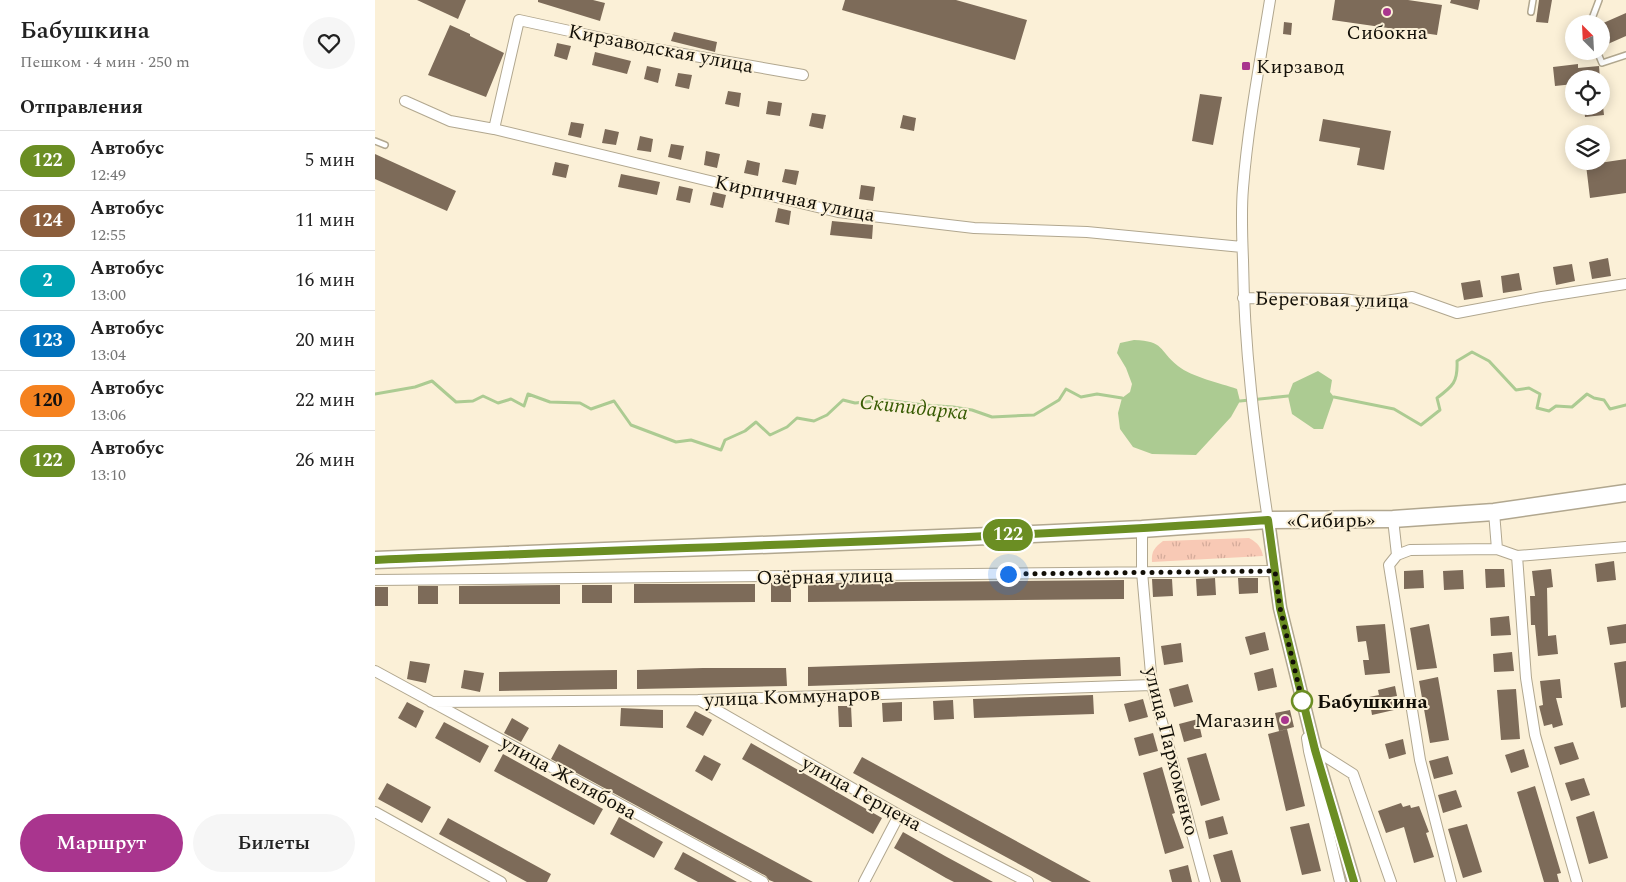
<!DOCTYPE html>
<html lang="ru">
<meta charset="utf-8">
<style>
:root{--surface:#fff;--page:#f6f6f6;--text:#222;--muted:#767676;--line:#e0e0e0;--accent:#a9358e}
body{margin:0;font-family:Spectral,serif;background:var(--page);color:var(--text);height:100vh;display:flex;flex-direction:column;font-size:19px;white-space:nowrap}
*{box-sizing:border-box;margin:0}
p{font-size:16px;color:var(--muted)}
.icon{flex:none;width:28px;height:28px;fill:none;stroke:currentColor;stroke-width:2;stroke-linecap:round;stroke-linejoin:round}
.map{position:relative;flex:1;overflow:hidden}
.drawer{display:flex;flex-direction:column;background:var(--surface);width:375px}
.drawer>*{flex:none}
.badge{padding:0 10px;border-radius:16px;font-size:18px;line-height:32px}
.needle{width:32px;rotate:336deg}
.fabs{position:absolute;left:1190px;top:15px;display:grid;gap:10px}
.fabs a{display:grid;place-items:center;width:45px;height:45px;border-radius:50%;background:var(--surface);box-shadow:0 2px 12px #0003;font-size:25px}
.you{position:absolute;width:25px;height:25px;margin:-12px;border:4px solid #fff;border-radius:50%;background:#1a73e8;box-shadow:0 0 0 8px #1a73e833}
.map>.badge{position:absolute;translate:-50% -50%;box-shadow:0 0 0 2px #fff}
h2{padding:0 20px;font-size:19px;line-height:45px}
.round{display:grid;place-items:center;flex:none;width:52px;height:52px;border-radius:26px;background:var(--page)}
.summary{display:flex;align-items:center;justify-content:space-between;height:85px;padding:0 20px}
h1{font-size:24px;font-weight:600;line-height:38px}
.action{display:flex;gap:10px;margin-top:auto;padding:10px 20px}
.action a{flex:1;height:58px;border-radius:30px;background:var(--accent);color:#fff;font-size:20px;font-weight:600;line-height:58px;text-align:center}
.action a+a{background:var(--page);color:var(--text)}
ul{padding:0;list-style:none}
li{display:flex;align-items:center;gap:15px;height:60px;padding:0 20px;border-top:1px solid var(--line)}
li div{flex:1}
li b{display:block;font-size:19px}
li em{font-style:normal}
li .badge{min-width:55px;font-weight:700;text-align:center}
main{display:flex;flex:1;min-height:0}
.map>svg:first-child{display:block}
</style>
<main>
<section class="drawer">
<div class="summary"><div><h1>Бабушкина</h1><p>Пешком · 4 мин · 250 m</p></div><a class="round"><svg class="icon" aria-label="heart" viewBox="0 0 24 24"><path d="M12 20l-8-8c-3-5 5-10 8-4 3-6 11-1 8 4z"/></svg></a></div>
<h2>Отправления</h2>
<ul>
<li><span class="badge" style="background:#6b8e23;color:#fff">122</span><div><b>Автобус</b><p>12:49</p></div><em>5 мин</em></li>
<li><span class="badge" style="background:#8b5e3c;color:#fff">124</span><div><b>Автобус</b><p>12:55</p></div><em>11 мин</em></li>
<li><span class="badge" style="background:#00a3b4;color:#fff">2</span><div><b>Автобус</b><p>13:00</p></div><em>16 мин</em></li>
<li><span class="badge" style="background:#0072bc;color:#fff">123</span><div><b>Автобус</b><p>13:04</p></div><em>20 мин</em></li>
<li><span class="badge" style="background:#f58220;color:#111">120</span><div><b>Автобус</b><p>13:06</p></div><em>22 мин</em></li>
<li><span class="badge" style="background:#6b8e23;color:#fff">122</span><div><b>Автобус</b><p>13:10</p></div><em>26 мин</em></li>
</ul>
<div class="action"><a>Маршрут</a><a>Билеты</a></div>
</section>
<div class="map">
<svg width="1251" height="882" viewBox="0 0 1251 882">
<defs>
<pattern id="grass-tufts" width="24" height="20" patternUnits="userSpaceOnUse" patternTransform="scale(1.25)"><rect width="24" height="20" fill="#f8c9b5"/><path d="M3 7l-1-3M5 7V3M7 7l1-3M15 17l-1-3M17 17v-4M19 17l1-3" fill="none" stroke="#d4ab9a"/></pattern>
</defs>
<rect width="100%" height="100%" fill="#fbf0d7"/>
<!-- grass -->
<path fill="url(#grass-tufts)" d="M874,538C883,543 886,547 888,556L777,562C776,551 780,547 788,541Z"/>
<!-- water -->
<path fill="#accb92" d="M759,340C790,341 783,350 803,366C817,377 845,383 862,389L865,401L856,417L821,455L777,454L758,447L745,429L743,413L747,398L755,392L757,384L751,368L742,353L745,343Z
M943,371L957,380L955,392L959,397L948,429H939L917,414L913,396L918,383Z"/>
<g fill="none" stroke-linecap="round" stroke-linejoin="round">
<!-- stream -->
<path stroke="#accb92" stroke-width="3" d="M0,394L40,387L57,381L81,402L98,401L108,396L123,403L136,399L149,406L153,394L175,402L205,403L216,409L239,401L256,425L301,442L316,440L346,450L350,440L370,431L381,422L395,435L412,427L422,418L439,421L452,415L468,400L480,403L510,400L549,405L578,407L597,410L617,417L659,415L684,400L691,389L706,397L722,394L747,398
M959,397L1019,409L1046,425L1065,410L1062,398C1078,386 1083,382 1082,361L1097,352L1114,361L1141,390L1154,388L1165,394L1162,408L1174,411L1181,406L1197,407L1212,394L1219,398L1229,400L1235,409L1251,405
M865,401L913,396"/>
</g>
<!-- building -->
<path fill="#7d6b59" d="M42,0H91L83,19Z
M163,0H218L230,3L225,21L163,2Z
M470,0H581L652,20L640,60L467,10Z
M960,0H1033L1067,5L1062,35L957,20Z
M1076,0H1105L1103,10L1075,3Z
M1164,0H1177L1173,23L1161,22Z
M1251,13V36L1226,47V24Z
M909,22L917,23L916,35L908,34Z
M75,25L95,34V36L129,53L111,97L53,75Z
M299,32L342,42L340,52L296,41Z
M182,43L196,46L192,60L179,56Z
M220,52L256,61L252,74L217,65Z
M1203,64V68L1224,66L1225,79H1199V84L1180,86L1178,67Z
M272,66L286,69L283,83L269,79Z
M303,73L317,75L314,89L300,86Z
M353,91L366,93L364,107L350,104Z
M825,94L847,97L838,145L817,141Z
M393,101L407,103L405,116L391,114Z
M1209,106H1228L1229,115L1210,117Z
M437,113L451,115L448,129L434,126Z
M528,115L541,118L539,131L525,128Z
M948,119L1016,131L1009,170L982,165L985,148L944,141Z
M196,122L209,124L206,138L193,135Z
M230,129L244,132L241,145L227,143Z
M265,136L278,139L276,152L262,150Z
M296,144L309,146L306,160L293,157Z
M331,151L345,154L342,168L329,165Z
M0,154L81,191L72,211L0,179Z
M1251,159V193L1215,198L1211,165Z
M372,160L385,163L383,176L369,173Z
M180,162L194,165L191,178L177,175Z
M410,169L424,171L421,185L407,182Z
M246,174L285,182L282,195L243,187Z
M486,185L500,187L498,201L484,199Z
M304,186L318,189L315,203L301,200Z
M338,192L351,195L348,208L335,205Z
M403,208L416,211L414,225L400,222Z
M457,221L498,225L497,239L455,235Z
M1233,258L1236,276L1217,279L1214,262Z
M1197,264L1200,281L1181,285L1178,267Z
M1144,273L1147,290L1128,293L1126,276Z
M1105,280L1108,297L1089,300L1086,283Z
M1239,561L1241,580L1222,582L1220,564Z
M1110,569H1129L1130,587L1111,588Z
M1176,569L1178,587L1172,588L1173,636L1181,635L1183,654L1163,656L1160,625H1156L1155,596H1160L1157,571Z
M1048,570L1049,588L1029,589V571Z
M1088,570L1089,589L1069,590L1068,571Z
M840,578L841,595L822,596L821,579Z
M863,578H883V593L864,594Z
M777,579H797L798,596L778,597Z
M749,580V599L433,602V583Z
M396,583H416V602H396Z
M259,584H380V602L259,603Z
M185,585V604H84V586Z
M207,585H237V603H207Z
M43,586H63V604H43Z
M0,587H13V606H0Z
M1134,616L1136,635L1116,636L1115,618Z
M1010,624L1015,673L990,675L988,660H994L991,641L983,642L981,626Z
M1054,624L1062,668L1042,670L1035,628Z
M1251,624V643L1235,645L1232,627Z
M890,632L894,650L875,655L870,637Z
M806,643L808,662L789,665L786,646Z
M1137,652L1139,671L1119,672L1118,654Z
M745,657L746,676L433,686V667Z
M35,661L55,664L51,683L32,679Z
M1251,661V707L1246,708L1239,663Z
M328,668H411L412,686L262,689V670Z
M898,668L902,687L883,691L879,673Z
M89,670L109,673L105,692L86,688Z
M242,670V689L124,691V672Z
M1063,677L1074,740L1055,743L1044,681Z
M1185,679L1187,698H1181L1188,725L1178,728L1177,724L1169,726L1164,706L1168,705L1165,681Z
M813,684L818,702L799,707L794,689Z
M1020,686L1022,696L1016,697L1019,710L997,715L994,697L1004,695L1003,690Z
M1141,689L1145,739L1126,740L1122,690Z
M718,695L719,714L599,718L598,699Z
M768,699L773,717L754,722L749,704Z
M578,700L579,719L559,720L558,701Z
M32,702L49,711L41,728L23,718Z
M527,702V721L508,722L507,703Z
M463,706H476L477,727H464Z
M246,708L288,710V728L245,726Z
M915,710L919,727L904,731L900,713Z
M320,711L337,720L328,736L311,727Z
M137,718L154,728L146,742L129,733Z
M823,719L827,737L809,742L804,724Z
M69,722L114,746L105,763L60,738Z
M912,729L930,806L911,811L893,734Z
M778,733L783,751L764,756L759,738Z
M1028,739L1031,754L1014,759L1010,744Z
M1198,742L1204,759L1185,765L1179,747Z
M376,743L507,818L498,834L367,759Z
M184,744L360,840L438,882H399L394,880L391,876L176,759Z
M1149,749L1154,767L1136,773L1130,755Z
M831,753L845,800L826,806L812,758Z
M128,754L228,809L219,825L119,771Z
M329,755L346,764L337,781L320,771Z
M1073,756L1078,774L1059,779L1054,761Z
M487,757L533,782L716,882H677L594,837L478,773Z
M787,767L800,813L797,814L809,848L790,854L768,773Z
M1209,778L1215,795L1196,801L1190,783Z
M12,783L56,807L47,823L3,799Z
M1160,786L1186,873L1182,874L1184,882H1169L1142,792Z
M1081,790L1087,807L1068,813L1063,795Z
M1026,803L1028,807L1035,805L1036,808L1044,806L1054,832L1051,833L1059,857L1039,863L1029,827L1011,833L1003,811Z
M1219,811L1233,858L1214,864L1201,817Z
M848,816L853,834L834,839L830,821Z
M244,817L288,842L279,858L235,834Z
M73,818L176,874L172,882H152L64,834Z
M934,823L946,871L927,875L915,827Z
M1092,824L1107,872L1088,878L1073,829Z
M528,832L570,856L618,882H579L571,878L519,848Z
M857,850L866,882H846L838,855Z
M308,852L328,863L362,882H323L299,869Z
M813,865L817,882H797L794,870Z"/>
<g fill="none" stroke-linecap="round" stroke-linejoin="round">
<!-- service casing -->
<g stroke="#b1a78f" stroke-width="8">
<path id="service" d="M1156,12L1158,0
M1215,24L1224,0
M1222,51L1227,63L1251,55
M0,141L10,145"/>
</g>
<!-- minor casing -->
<g stroke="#b1a78f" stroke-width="12">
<path id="minor" d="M428,75L268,47L144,20L119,129L463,212L599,228L712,232L867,247
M30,101L75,121L119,129
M868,298L968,299L997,303L1037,297L1082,313L1167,297L1251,284
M1119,512L1122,549
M1018,519L1022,555L1014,565L1045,760L1076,882
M893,520C880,434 869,347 868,260C867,236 866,211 868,188C873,125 885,62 895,0
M767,529V572L777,685L830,882
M1022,555L1035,550L1122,549L1142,556L1251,547
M1142,556L1151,678L1160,735L1202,882
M0,580L900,571
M0,671L388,882
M324,700L524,815L653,882
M56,702L323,700L777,685
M932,738L934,751L965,882
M940,750L978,774L1016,882
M0,812L126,882
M489,882L524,815"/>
</g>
<!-- tertiary casing -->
<g stroke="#b1a78f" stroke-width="15">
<path id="tertiary" d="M893,520L905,608L940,750L979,882"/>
</g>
<!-- primary casing -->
<g stroke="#b1a78f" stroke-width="19">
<path id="primary" d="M0,560L615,536L767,529L893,520L1018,519L1119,512L1251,493"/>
</g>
<!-- service -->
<use href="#service" stroke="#fff" stroke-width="5"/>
<!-- minor -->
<use href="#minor" stroke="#fff" stroke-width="10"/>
<!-- tertiary -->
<use href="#tertiary" stroke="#fff" stroke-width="12"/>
<!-- primary -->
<use href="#primary" stroke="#fff" stroke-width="16"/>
</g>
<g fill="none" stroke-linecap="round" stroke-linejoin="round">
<!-- line casing -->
<g stroke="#fff" stroke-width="11">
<path id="line" d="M0,560C298,547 596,541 893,520L905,608L940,750L979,882"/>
</g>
<!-- line -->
<use href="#line" stroke="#6b8e23" stroke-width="8"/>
<!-- walk -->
<path stroke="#120f07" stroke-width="5" stroke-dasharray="0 9" d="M633,574L900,571L905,608L928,704L927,701"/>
</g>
<!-- markers -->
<g fill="#a9358e" stroke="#fbf0d7" stroke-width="2">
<circle cx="1012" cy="12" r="5"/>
<rect x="866" y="61" width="10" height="10" rx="2.5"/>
<circle cx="910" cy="720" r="5"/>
</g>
<circle fill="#fff" stroke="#6b8e23" stroke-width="2.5" cx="927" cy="701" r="10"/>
<g text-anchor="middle" stroke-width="4" stroke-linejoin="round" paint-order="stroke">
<!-- poi labels -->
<g font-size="20" fill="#120f07" stroke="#fbf0d7">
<text x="1012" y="39">Сибокна</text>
<text x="881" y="73" text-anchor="start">Кирзавод</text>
<text x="900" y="727" text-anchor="end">Магазин</text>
</g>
<!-- street labels -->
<g font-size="20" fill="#120f07" stroke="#fbf0d7">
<text transform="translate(286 48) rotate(11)" y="7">Кирзаводская улица</text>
<text transform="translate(420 198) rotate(12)" y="7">Кирпичная улица</text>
<text transform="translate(957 299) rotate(1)" y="7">Береговая улица</text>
<text transform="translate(956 520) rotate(-1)" y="7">«Сибирь»</text>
<text transform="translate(450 576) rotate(-1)" y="7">Озёрная улица</text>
<text transform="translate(417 696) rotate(-2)" y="7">улица Коммунаров</text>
<text transform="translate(797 751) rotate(76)" y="7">улица Пархоменко</text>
<text transform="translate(194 777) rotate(29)" y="7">улица Желябова</text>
<text transform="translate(487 793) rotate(29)" y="7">улица Герцена</text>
</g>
<!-- stop labels -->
<g font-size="20" font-weight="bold" fill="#120f07" stroke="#fbf0d7" text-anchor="start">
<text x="942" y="708">Бабушкина</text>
</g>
<!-- water labels -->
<g font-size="21" font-style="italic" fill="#375b03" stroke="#fbf0d7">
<text transform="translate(539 407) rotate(6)" y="7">Скипидарка</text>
</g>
</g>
</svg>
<div class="fabs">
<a><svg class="needle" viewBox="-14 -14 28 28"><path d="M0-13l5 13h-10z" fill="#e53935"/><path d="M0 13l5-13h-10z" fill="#767676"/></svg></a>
<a><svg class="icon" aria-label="locate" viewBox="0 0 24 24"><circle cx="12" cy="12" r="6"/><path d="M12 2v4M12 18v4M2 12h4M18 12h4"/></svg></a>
<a><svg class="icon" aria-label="layers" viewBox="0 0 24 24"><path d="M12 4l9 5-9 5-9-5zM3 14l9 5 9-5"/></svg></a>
</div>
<div class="you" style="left:633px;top:574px"></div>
<b class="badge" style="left:633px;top:535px;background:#6b8e23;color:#fff">122</b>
</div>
</main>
